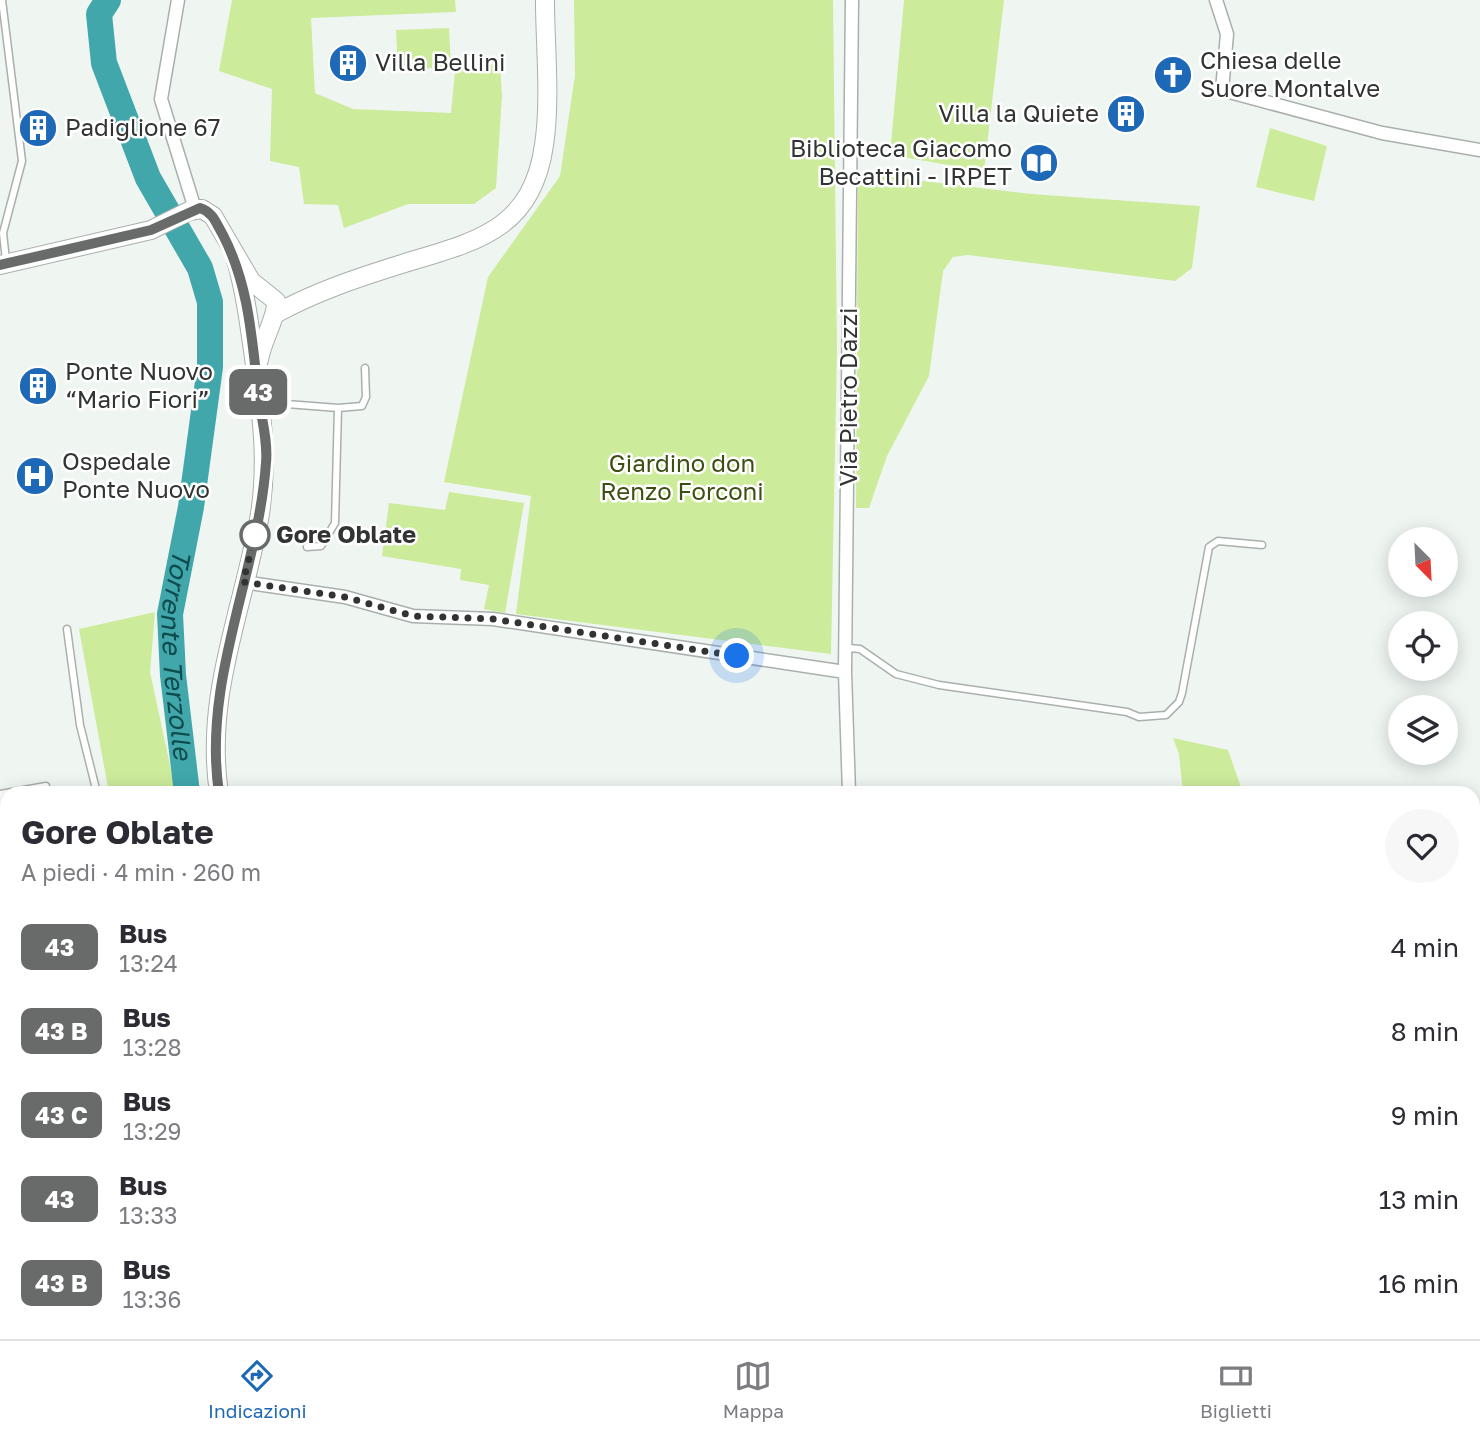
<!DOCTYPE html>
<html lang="it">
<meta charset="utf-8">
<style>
:root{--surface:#fff;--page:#f7f7f7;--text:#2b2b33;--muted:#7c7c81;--line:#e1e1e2;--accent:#1e68b8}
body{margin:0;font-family:"Golos Text",sans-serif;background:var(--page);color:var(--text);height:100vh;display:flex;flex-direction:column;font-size:26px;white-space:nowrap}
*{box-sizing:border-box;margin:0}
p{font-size:23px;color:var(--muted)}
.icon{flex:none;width:38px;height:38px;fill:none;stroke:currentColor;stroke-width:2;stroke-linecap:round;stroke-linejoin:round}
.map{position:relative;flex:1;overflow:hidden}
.drawer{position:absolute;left:0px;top:786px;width:1480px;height:555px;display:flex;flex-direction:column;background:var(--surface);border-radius:21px 21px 0 0;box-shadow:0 4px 18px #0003}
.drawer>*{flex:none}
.badge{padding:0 14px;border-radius:10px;font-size:24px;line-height:46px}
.needle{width:46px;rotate:156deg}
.fabs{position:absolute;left:1388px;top:527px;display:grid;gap:14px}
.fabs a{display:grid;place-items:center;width:70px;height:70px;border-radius:50%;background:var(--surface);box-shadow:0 4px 18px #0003;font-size:35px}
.you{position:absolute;width:35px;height:35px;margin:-18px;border:5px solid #fff;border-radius:50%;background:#1a73e8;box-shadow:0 0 0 10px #1a73e833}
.map>.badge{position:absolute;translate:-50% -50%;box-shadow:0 0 0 4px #fff}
.round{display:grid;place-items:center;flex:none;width:74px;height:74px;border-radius:37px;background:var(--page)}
.head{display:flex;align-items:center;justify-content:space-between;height:119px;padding:0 21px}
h1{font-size:33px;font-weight:700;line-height:52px}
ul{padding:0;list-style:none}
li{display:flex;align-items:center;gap:21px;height:84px;padding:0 21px}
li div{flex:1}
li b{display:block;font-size:26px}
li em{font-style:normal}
li .badge{min-width:77px;font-weight:700;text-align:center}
.tabs{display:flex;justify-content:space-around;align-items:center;height:98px;border-top:2px solid var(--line);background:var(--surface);font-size:19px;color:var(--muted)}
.tabs a{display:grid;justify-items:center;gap:4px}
.tabs .active{color:var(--accent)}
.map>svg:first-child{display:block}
</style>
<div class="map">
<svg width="1480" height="1339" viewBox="0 0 1480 1339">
<rect width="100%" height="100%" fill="#eff6f2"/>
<!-- green -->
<path fill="#cceb9b" d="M232,0H455L456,12L311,18L315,93L353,109L451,113L455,71L500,63L502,96L496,188L474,204H408L344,228L338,205L304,204L299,167L270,161L272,89L219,71Z
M574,0H833L837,350L831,654L516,614L531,496L444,482L488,277L560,176L575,75Z
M904,0H1004L984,171L890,155Z
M449,28L451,67L398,70L396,30Z
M1270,128L1327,146L1314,201L1256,187Z
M858,173L1031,194L1200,206L1192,268L1175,281L968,255L953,257L943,271L929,376L887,456L869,508H856Z
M449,492L524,503L505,613L484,609L489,585L460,580L461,569L382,556L389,503L445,510Z
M155,612L150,672L176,793H109L79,629Z
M1173,738L1228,750L1243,793H1183L1179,754Z
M3,952L7,953V1141L0,1131V974Z
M1474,961H1480V1310L1474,1317Z
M62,1334H299L300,1339H62Z
M1321,1334H1446L1435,1339H1315Z"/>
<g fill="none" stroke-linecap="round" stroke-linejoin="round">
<!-- stream -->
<path stroke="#41a7ab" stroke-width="4.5" d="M577,1334L583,1339"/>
<!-- river -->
<g stroke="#41a7ab" stroke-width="26">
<path id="s1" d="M108,0L99,14L104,63L148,178L200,268L210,302V367L191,507L170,614L173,675L187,793"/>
<path d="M278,1334L279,1339"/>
</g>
<!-- lane casing -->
<g stroke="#a9b0ac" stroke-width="9">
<path id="lane" d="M2,0L22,161L3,233L6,260
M261,402L338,408L362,406L366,397L365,368
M307,547L321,546L335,523L338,408
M67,629L80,725L97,793
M848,648L860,649L896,674L939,685L1127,712L1139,717L1166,715L1179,702L1182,693L1209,547L1218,541L1262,545
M0,794L46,786L47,793
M0,798L7,843
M1010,1334L1012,1339"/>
</g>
<!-- street casing -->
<g stroke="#a9b0ac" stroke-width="15">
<path id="street" d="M178,0L161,99L195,209
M1216,0L1227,34L1222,90L1382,133L1480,150
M243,582L345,597L413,616L493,619L845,672
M849,793L845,672L852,0
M1474,904L1480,905
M0,1144L7,1159
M52,1334V1339
M1281,1339L1288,1334"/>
</g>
<!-- secondary casing -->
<g stroke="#a9b0ac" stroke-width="20">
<path id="secondary" d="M0,265L151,230L189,211L202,209L213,216L251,281L276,301C278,315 261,343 259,360
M275,314C317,291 360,277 405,263C477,241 532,230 544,145C551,98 545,47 545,0
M219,793C204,695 244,608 260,514C268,461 262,418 255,365C250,330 246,295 236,260
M430,1339V1334"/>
</g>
<!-- lane -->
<use href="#lane" stroke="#fff" stroke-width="6"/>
<!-- street -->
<use href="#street" stroke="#fff" stroke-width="12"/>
<!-- secondary -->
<use href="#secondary" stroke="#fff" stroke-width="18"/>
</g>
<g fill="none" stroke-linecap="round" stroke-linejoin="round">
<!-- line casing -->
<g stroke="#fff" stroke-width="16">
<path id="line" d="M0,265L151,230L200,208C213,212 216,223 223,235C250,287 252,343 259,400C262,421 268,442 266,463C258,574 202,680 219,793"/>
</g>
<!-- line -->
<use href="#line" stroke="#696a6a" stroke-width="10"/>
<!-- walk -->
<path stroke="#323433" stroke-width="7" stroke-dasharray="0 12.6" d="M255,535L243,582L345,597L413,616L493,619L737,656"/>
</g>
<!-- icons -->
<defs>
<g id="building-disc" transform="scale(2.0125)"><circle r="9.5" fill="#1e68b8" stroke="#fff"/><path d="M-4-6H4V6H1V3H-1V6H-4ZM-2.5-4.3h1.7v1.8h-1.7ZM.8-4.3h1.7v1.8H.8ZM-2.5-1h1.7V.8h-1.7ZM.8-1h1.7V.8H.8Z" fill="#fff"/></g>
<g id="church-disc" transform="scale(2.0125)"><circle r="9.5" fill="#1e68b8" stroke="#fff"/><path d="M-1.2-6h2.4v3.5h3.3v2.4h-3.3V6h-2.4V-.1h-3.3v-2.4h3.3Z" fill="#fff"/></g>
<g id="library-disc" transform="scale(2.0125)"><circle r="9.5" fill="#1e68b8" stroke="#fff"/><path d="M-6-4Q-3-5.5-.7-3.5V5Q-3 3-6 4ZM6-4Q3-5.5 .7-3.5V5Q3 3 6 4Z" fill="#fff"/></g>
<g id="hospital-disc" transform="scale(2.0125)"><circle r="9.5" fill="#1e68b8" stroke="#fff"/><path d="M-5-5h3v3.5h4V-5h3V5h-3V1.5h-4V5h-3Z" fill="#fff"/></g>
</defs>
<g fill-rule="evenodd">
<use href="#building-disc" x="348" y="63"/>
<use href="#church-disc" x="1173" y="75"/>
<use href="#building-disc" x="1126" y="114"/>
<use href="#building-disc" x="38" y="128"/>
<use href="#library-disc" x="1039" y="163"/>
<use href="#building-disc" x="38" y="386"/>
<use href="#hospital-disc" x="35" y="476"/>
</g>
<!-- markers -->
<circle fill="#fff" stroke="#696a6a" stroke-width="3.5" cx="255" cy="535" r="14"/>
<g text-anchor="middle" stroke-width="5" stroke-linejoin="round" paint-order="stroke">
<!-- poi labels -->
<g font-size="24" fill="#323433" stroke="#fff" text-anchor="start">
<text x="1200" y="69">Chiesa delle<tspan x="1200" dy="28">Suore Montalve</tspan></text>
<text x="375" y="71">Villa Bellini</text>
<text x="1099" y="122" text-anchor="end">Villa la Quiete</text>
<text x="65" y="136">Padiglione 67</text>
<text x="1012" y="157" text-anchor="end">Biblioteca Giacomo<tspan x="1012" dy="28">Becattini - IRPET</tspan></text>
<text x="65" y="380">Ponte Nuovo<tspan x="65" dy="28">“Mario Fiori”</tspan></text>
<text x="62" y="470">Ospedale<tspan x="62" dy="28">Ponte Nuovo</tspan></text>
</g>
<!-- street labels -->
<g font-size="24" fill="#323433" stroke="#fff">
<text transform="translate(849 397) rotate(-90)" y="8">Via Pietro Dazzi</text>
</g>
<!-- park labels -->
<g font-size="24" fill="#3c4f13" stroke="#fff">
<text x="682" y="472">Giardino don<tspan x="682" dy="28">Renzo Forconi</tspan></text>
</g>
<!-- stop labels -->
<g font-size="24" font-weight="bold" fill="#323433" stroke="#fff" text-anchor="start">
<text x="276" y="543">Gore Oblate</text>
</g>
<!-- water labels -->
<g font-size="26" font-style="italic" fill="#0e4b4d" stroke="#fff">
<text dy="9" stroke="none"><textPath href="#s1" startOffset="684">Torrente Terzolle</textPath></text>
</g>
</g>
</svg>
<div class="fabs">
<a><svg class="needle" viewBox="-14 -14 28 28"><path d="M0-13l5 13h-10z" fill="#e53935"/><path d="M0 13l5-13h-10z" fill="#7c7c81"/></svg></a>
<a><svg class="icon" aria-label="locate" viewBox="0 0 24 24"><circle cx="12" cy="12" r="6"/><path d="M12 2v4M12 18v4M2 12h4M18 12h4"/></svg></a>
<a><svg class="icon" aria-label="layers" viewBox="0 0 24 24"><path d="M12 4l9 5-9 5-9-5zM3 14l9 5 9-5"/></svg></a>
</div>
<div class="you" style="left:737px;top:656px"></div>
<b class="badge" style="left:258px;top:392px;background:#696a6a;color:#fff">43</b>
<section class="drawer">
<div class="head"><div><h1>Gore Oblate</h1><p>A piedi · 4 min · 260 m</p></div><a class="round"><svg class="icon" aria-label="heart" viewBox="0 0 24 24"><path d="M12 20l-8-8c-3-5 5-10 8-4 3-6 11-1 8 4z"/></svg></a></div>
<ul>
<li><span class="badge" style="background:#696a6a;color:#fff">43</span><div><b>Bus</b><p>13:24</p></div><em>4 min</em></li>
<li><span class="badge" style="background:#696a6a;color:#fff">43 B</span><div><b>Bus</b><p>13:28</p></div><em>8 min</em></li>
<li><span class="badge" style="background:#696a6a;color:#fff">43 C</span><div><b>Bus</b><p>13:29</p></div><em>9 min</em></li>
<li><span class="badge" style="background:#696a6a;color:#fff">43</span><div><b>Bus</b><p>13:33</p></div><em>13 min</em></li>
<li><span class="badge" style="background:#696a6a;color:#fff">43 B</span><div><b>Bus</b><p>13:36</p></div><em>16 min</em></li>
</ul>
</section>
</div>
<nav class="tabs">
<a class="active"><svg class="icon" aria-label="directions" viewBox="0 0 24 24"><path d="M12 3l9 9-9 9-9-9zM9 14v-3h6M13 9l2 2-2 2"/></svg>Indicazioni</a>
<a><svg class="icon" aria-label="map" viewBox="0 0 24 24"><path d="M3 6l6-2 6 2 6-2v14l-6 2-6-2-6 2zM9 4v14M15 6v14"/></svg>Mappa</a>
<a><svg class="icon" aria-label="tickets" viewBox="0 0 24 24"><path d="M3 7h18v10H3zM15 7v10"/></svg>Biglietti</a>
</nav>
